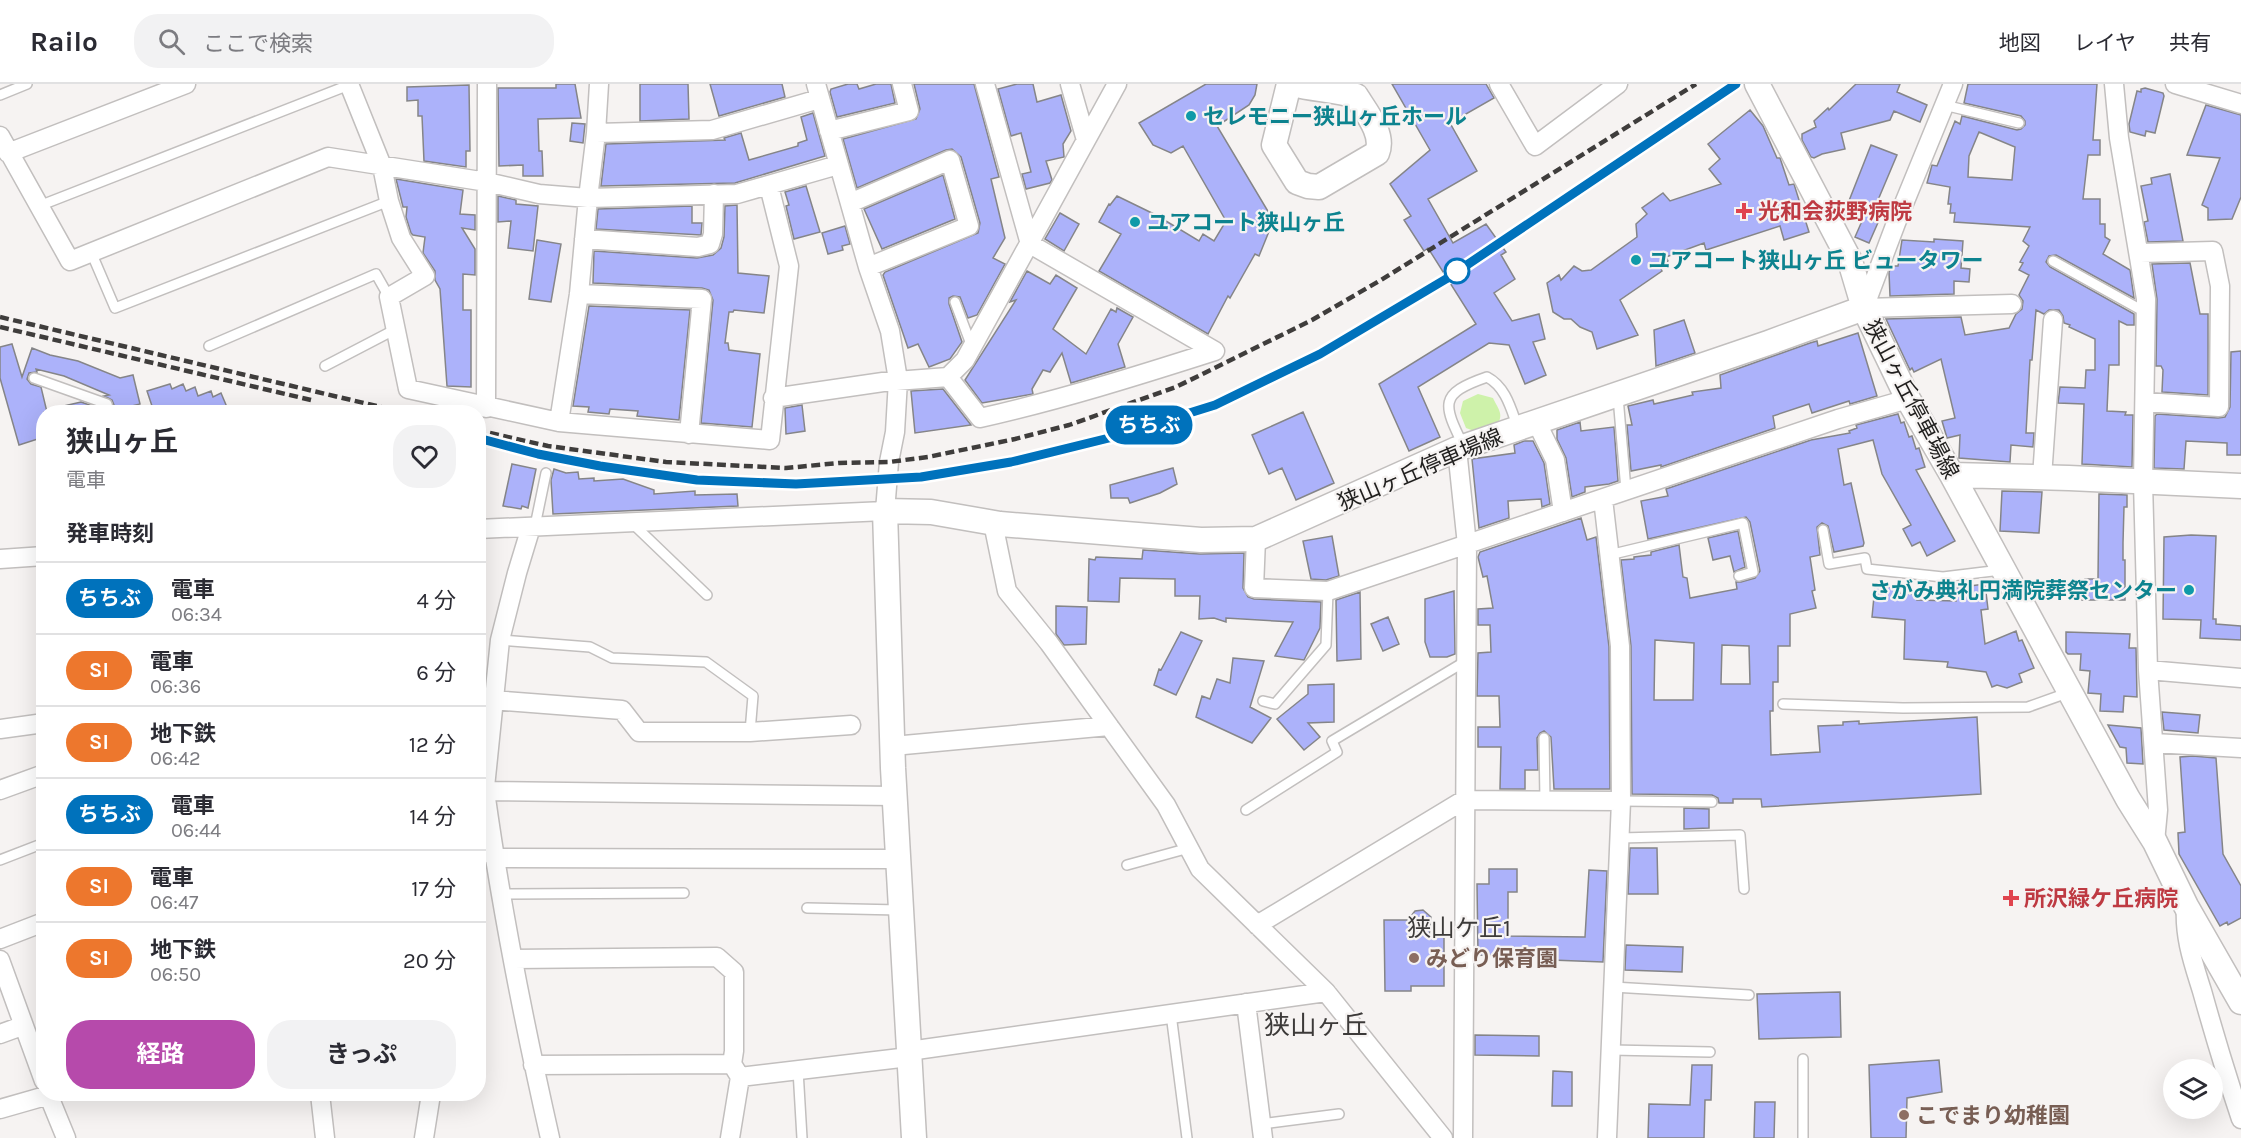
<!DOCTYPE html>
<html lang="ja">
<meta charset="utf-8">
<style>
:root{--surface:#fff;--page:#f2f2f3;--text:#2b2b33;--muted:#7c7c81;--line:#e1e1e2;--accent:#b64aab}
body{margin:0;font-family:Karla,"Noto Sans JP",sans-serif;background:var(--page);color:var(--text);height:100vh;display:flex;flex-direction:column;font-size:22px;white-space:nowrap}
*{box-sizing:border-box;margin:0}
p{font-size:20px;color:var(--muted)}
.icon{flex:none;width:33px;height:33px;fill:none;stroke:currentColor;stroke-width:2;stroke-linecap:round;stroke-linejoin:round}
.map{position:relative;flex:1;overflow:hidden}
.side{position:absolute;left:36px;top:321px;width:450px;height:696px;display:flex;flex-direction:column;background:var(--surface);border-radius:24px;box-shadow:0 6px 24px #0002}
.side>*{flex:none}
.badge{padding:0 12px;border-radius:20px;font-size:21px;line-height:39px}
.controls{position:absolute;left:2163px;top:975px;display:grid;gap:12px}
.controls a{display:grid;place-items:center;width:60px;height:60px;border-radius:50%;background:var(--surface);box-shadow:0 6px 24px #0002;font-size:30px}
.map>.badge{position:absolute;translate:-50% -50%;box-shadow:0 0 0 3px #fff}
h2{padding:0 30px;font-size:22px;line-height:54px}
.round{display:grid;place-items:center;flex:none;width:63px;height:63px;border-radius:24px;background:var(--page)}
.overview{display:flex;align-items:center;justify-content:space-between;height:102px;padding:0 30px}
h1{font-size:28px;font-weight:700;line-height:45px}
.button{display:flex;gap:12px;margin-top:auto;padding:12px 30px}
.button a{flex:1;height:69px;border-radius:24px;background:var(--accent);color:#fff;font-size:24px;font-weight:700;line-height:69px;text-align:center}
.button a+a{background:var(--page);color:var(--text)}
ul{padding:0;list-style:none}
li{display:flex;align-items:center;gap:18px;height:72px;padding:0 30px;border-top:2px solid var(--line)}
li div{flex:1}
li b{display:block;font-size:22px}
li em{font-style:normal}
li .badge{min-width:66px;font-weight:700;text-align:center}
header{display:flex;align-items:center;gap:36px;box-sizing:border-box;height:84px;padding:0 30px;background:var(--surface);border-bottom:2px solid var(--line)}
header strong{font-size:28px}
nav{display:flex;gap:33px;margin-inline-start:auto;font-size:21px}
.search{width:420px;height:54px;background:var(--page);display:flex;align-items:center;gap:15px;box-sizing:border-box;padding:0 21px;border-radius:24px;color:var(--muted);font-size:22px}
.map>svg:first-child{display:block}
</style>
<header>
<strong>Railo</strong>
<div class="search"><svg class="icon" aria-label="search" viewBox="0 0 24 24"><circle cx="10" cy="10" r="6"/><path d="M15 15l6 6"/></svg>ここで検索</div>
<nav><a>地図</a><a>レイヤ</a><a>共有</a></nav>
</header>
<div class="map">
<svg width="2241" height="1054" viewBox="0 0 2241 1054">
<rect width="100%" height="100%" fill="#f6f3f2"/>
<!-- green -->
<path fill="#cef2aa" d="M1478,310L1493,314C1497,323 1504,330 1498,339L1474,347L1466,344L1460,329L1463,317Z"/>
<!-- building -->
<path fill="#acb2fa" stroke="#858588" stroke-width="1.5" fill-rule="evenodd" d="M556,0H575L581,34L538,35L539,67H542L543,92H523V81L499,82L498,4H556Z
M640,0H688L689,35L640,37Z
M710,0H782L785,13L719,32Z
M848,0H857L859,5L876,0H891L895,19L837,33L830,8L831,5Z
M914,0H974L999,93L991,95L1005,154L993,174L1005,180L977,231L968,234L960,213L953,212L949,214V220L962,258L950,275L929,283L918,260L908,264L883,191L885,188L978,149L980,139L961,73L952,65L946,66L857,104L843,55L916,35L920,25Z
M1017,0H1033L1037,18L1061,11L1071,47L1063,60L1064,73L1046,77L1052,96L1050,99L1026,105L1022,90L1031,88L1021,49L1011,52L998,5Z
M1206,0H1257L1255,11L1249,21L1217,42L1269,129L1267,130L1272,140L1259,172L1255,170L1230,214L1228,212L1208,250L1099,187L1121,150L1099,138L1109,120L1110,121L1117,112L1156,131L1199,157L1203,150L1214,157L1226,137L1183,62L1171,69L1153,61L1139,39Z
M1392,0H1486L1494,14L1450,39L1477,87L1428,115L1453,159L1486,140L1506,168L1501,171L1515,195L1494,209L1512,237L1539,230L1545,255L1533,258L1546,291L1525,300L1509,261L1489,259L1418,303L1440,353L1409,367L1379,300L1476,240L1428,164L1424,167L1404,136L1411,132L1390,100L1430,66Z
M1856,0H1900L1897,8L1927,21L1920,38L1894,27L1890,36L1841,49L1845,65L1822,70L1814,74L1811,73L1802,56V50L1816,43L1814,37L1828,24L1829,26Z
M1968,0H2097L2093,56H2100V71H2088L2083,115H2100V140H2105V153L2110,156L2103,170L2130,186L2134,214L2056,171L2049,172L2046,178L2050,183L2134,230V241H2127L2119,237V281H2109L2107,327L2126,328L2125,331H2133L2132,383L2082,380L2084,320L2058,319L2060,303L2085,304L2086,286H2095V255L2069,243L2070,241L2064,239L2063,232L2059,226H2049L2044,230L2036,226L2032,276H2030L2026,349H2034L2033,363L2011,361L2010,378L1959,374L1960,351L1947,354L1942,337L1955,334L1941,275L1914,288L1912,284L1910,286L1886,235L1961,233L1965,251L2009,244L2016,230L2022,225L2023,217L2019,211L2029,191L2019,186L2023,179L2020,178L2029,162L2023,157L2030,143L1954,138L1955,129H1950L1951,120H1948L1950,103L1927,99L1932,81L1937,82L1955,37L1960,40L1962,32L2017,46L2021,45L2025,41V37L2021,32L1964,19ZM1979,48L2015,63L2012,96L1968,93L1969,72Z
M469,1L470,67H466V83L424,77L422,32H418V16L407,17V3Z
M2145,4L2163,9L2164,12L2155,49L2146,47L2145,52L2130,48L2129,40L2137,7L2141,8V5Z
M2206,21L2241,31V113L2232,135L2208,136V124L2202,121L2220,74L2187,71Z
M1750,26L1763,42L1777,74H1780L1789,101L1794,100L1809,148L1784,156L1780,142L1706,166L1704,159L1666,173L1668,177L1660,183L1662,187L1620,216L1638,251L1597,265L1592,248L1580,243L1571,235H1564L1553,228L1547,199L1559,191L1561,196L1574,182L1582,187L1591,186L1637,153L1636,140L1647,130L1642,124L1663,109L1670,117L1721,100L1709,85L1720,75L1708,60Z
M813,29L825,72L735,99L601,102L606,60L725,56L724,54L741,49L749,76L798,62V59L807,56L801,33Z
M572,39L585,40L583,59L570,57Z
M1871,61L1897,71L1878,116L1871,120L1884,125L1869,159L1855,153L1869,121L1844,134L1843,132Z
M2170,90L2183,157L2148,158L2144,138L2148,137L2141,102L2152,100L2151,94Z
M943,91L955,135L882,165L864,125Z
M396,95L463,106L460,130L475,131V146L462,144L475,165V191L463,190V226H471V303L447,302L440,205L435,196V187L423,169L425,153L413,151L411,149L406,133L407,123H403Z
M806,102L820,148L794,155L786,122L789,121L785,108Z
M498,112L516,116V120L538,122L533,167L508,164L511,137L498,138Z
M737,121L738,189L769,192L764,229L734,226L733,228H729L725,259H728L729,266L760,270L752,343L701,339L713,216L709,206L702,204L593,199L594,167L697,174L713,171L721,164L724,153L725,122Z
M692,122V139H702L701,151L596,145L598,125Z
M1060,129L1079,140L1064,167L1045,155Z
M845,142L850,160L842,162L843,166L828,170L822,149Z
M1934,155L1963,157L1961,184L1970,185L1969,198L1954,197V210L1890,212L1889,188L1892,182H1898L1902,156L1934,158Z
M537,156L561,160L551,218L529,215Z
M2190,179L2200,230H2208V311L2162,308L2163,286L2161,282H2156L2157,215L2152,180Z
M1027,187L1050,200L1056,191L1077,204L1053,245L1086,270L1111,225L1116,228L1117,224L1133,233L1118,260L1125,283L1071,299L1062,269L1050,288L1043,286L1032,305L1033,310L982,319L965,296L1016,216L1010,218Z
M589,222L690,226L679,336L637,332L638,327L610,325L609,330L588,328L589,323L573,322Z
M1684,236L1695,269L1656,282L1654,246Z
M1858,249L1877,312L1850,320L1849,317L1812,329L1809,320L1773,332L1775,344L1661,383V381L1631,387L1627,341H1632L1628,322L1653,316L1654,320L1693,311L1692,308L1721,304L1720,291L1810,259L1817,257L1818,262Z
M12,260L22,293L32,264L50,271L78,277L120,294L133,291L140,320L116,326L112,316L104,312L109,311L64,292L36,285L37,288L29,289L27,295L31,300L41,303L47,328H44V353L19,361L0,294V263Z
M2241,267V371H2227V359L2186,357L2184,385L2154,384L2155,332L2157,330L2218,334L2225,333L2230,323L2231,268Z
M170,300L172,305L183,300L186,307L195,303L198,312L211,307L213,313L221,309L229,328H154L147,307Z
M943,305L971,341L915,349L911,307Z
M81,318L101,325L102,328H60L59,323Z
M802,321L805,347L786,350L785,324Z
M1303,328L1334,399L1296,416L1282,384L1269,390L1252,351Z
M1898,330L1901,339L1904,338L1909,353L1912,352L1916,365L1919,364L1925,383L1916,386L1955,457L1927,472L1920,458L1912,462L1903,445L1911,441L1882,390L1873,356L1838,365L1844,401L1851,399L1864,459L1863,462L1834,468L1828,442L1822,439L1817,443L1820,471L1810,473L1815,506L1812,507L1816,524L1790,530V562H1778V598H1773V627H1770L1771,671L1820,668L1818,642L1843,641V638L1859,637V640L1977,633L1981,710L1762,723L1761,715H1733V719H1719L1718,714L1712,711L1632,710L1631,562L1621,476L1634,475V473L1651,471V468L1679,461L1683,493L1687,494L1690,514L1737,505L1736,498H1741L1755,494L1760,487L1750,438L1746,433L1648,455L1641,417L1668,412L1666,405L1811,356L1850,349L1849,347L1857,344L1856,341ZM1655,556L1694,559L1693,616H1654ZM1722,561L1749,562L1750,600H1721Z
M1580,338L1581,347L1614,343L1618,397L1609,400L1585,403V408L1572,413L1566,374L1557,355V346Z
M1524,357H1533L1544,379L1550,420L1542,423L1541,415L1508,417L1509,434L1479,444L1472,375L1515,369L1514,361Z
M512,380L536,385L528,424L522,422L521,425L503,422Z
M1173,384L1177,400L1160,409L1130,419L1128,414H1111L1110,401Z
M554,385L566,389L578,388L579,395L594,394V397L623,395L654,406V410L695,407V411L737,410L738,422L553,430L551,396Z
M2002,407L2042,408L2039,449L2000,447Z
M2099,410L2127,411V423H2124L2123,459V476H2125V516H2082V500H2085V495H2098Z
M1581,434L1587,456L1596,453L1609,563L1610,705H1554L1551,653L1544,647L1540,649L1537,654L1538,686H1525V705H1500L1501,663H1478V643H1500L1499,612H1477L1478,569L1491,568L1490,541H1478V525L1493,524L1487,492L1483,493L1478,473L1480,468Z
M1738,447L1745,483L1734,488L1730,472L1713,476L1708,454Z
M2191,451L2216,452L2213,535H2216V540L2241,542V556L2200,554L2201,536L2163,535L2164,453Z
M1332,452L1339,492L1326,496L1311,495L1303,457Z
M1143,466L1200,470L1244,469L1243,504L1248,513L1254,515L1321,518L1320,544L1304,576L1275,572L1293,538L1226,534V538L1214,534L1199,535L1200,512H1175V495L1120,494L1119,518L1088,517L1089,475L1095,476L1096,473L1142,475Z
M1985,500L1988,525L1981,526L1985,560L2016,547L2019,557L2022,556L2034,584L2019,590L2022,598L2007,604L1997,601L1992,603L1986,588L1947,583L1948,578L1904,575L1905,536L1872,533L1875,502L1900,503V509L1918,510L1917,516L1956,517L1954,504Z
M1454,507L1455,570L1447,573H1430L1425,558V515Z
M1360,508L1361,575L1337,577L1336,516Z
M1056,522L1087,523L1086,560L1064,561L1056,550Z
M1388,533L1399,560L1383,567L1371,540Z
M1181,548L1202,557L1176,611L1154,601L1159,585L1161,586Z
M2066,548L2130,550L2129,564H2136L2137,613L2124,612L2123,628L2100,627L2101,610L2088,609L2090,587L2080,586L2081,570H2068L2066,568Z
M1233,574L1264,577L1250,623L1271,634L1252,659L1196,633L1202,612L1210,615L1217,595L1230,599Z
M1334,600V638L1308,639L1320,653L1304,666L1277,635L1308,610V601Z
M2162,628L2200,631L2198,649L2164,646Z
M2108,641L2141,644L2143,680L2127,679L2126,664L2120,663Z
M2193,672L2216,674L2223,770L2241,802V834L2228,841L2227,838L2220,842L2179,770L2178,749L2185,748L2180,673Z
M1684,724L1709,725V744L1684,745Z
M1630,764H1657L1658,810H1628Z
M1489,785H1517V808H1508V852L1585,853L1589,786L1607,787L1603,878L1552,876L1553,873L1478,871L1477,800H1489Z
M1423,826L1431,833L1429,853H1444V902H1411V907H1385L1384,836H1408L1415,827Z
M1626,861L1683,863L1682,888L1625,886Z
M1840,908L1841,953L1759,955L1757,910Z
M1475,951L1539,952V972L1475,971Z
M1939,976L1942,1008L1907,1014L1906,1054H1871L1869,981Z
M1692,981H1712L1711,1016H1705L1704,1054H1648L1649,1020L1690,1021Z
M1553,987L1572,988V1022H1552Z
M1755,1018H1775L1774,1054H1754Z"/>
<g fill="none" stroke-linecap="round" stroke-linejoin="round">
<!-- lane casing -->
<g stroke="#c2bfbe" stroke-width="12">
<path id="lane" d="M0,11L27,0
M1944,21L2019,39
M39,122L349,1
M91,168L115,224L389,117
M2053,177L2145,228
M955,218L972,263
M209,262L376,190L389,213
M325,282L396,245
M34,294L107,320L109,328
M1618,313L1626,406
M1464,363C1443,320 1438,310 1487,293C1506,303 1511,325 1518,344
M632,439L707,511
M535,442L546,389
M1823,446L1829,480L1865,474L1867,485L1943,493L2001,486
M1609,471L1743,439L1753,488L1739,492
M500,556L590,563L612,574L706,578L753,612L750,648
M1263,617L1275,620L1326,561L1328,507
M1783,620L1903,624L2028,623L2070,608
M1544,654L1545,716
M1621,717L1712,718
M1246,726L1337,668L1332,657L1466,577
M1620,754L1740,751L1744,805
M0,776L44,759
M1127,781L1189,764
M500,810L684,809
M807,824L899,826
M1613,903L1749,911
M1171,930L1187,1054
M1611,966L1710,968
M1803,975V1054
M798,986L802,1054
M1261,1040L1339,1030"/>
</g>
<!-- street casing -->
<g stroke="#c2bfbe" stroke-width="21">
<path id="street" d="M349,0L382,82L389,117L401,154L425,192L389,213L408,305L559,338L770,356L789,182L769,102
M1070,0L1086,56
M1499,0L1535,62L1618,0
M1953,0L1896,139L1864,224L2012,220
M2114,0L2119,54L2146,215L2143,398L2148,586L2158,726L2155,758
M2175,0L2241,20
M829,47L909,27L902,0
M596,49L712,46L819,15
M0,52L70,177L328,73L487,98L539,110L588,114L737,110L838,81
M8,69L186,0
M850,119L950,76L969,142L868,183
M584,155L698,163L710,160L713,150L714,110
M2140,169L2213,167L2220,202L2219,323L2145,318
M579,210L702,215L689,350
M948,293L980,334C1060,316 1137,292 1215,267L1030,160L985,0
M773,314L883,298L948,293L965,276L1117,0
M486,324L487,0
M1536,337L1555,376L1563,428
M559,338L579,210L588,114L596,49L599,0
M1457,365L1467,461L1463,1054
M2042,393L2053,236
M1603,415L1620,562L1621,717L1607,1054
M993,439L1007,507L1049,559L1166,721L1200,785L1326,908L1443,1054
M478,445L885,427L889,378L895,348L898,296L890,247L868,183L816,0
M1256,455L1254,504L1328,507L1838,335L1908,315
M0,475L44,472
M2148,586L2241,594
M492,616L622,626L639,648H750L851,641
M0,645L44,639
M2154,659L2241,664
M893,662L1109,642
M478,698L485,707C501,824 524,939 550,1054
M0,706L44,690
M485,707L895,712
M484,713L500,556L517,489L531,443
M494,774L898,775
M2186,822C2184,853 2193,878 2202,907C2214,950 2227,993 2241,1035
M1257,841L1464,716L1621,717
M0,855L44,838
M513,875L717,873L734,888V967L732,980
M0,876L44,997
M1246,919L1263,1054
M0,950L22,942
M909,967L1326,908
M533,981L732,980L740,993L909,973
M48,1010L66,1054
M320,1010L325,1054
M0,1025L49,1011
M424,1054L431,1010
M730,1054L740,993"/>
</g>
<!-- secondary casing -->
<g stroke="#c2bfbe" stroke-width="27">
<path id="secondary" d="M1289,0L1274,61L1297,98L1308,102L1319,103L1377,69C1385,50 1365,27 1356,12C1335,5 1314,6 1293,0
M1757,0L1850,177L1864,224
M1952,391L2069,394L2241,402
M914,1054L893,684L885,427L931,428L1000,440L1201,456L1256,455L1457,365L1768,259L1864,224L1908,315L1952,391L2128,715L2155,758L2186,822L2241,918"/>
</g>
<!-- lane -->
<use href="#lane" stroke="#fff" stroke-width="9"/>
<!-- street -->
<use href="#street" stroke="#fff" stroke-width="18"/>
<!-- secondary -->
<use href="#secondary" stroke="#fff" stroke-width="24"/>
<!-- rail -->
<path stroke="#3f3d3c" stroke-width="4.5" stroke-dasharray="9 4.5" stroke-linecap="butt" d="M0,233L402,328
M0,243L311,316
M490,349L548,362L666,378L786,384L839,379L889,378L928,373L1015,355L1069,341L1176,303L1312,236L1381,196L1696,0
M478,354L538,370L600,382L697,396L797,400L921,393L1011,378L1109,354L1215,321L1320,270L1446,194L1736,0"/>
</g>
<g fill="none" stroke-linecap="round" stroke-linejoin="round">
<!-- line casing -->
<g stroke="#fff" stroke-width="14">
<path id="line" d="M478,354L538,370L600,382L697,396L796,400L921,393L1011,378L1109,354L1215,321L1320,270L1446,195L1736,0"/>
</g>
<!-- line -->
<use href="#line" stroke="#0072bc" stroke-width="9"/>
</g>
<!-- markers -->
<g fill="#0f9aa8" stroke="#f6f3f2" stroke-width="2">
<circle cx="1191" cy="32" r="6"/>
<circle cx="1135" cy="138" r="6"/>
<circle cx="1636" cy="176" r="6"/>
<circle cx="2189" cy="506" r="6"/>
</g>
<g fill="#e0444e" stroke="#f6f3f2" stroke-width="2">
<path d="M1741 118h6v6h6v6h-6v6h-6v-6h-6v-6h6z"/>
<path d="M2008 805h6v6h6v6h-6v6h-6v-6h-6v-6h6z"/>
</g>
<circle fill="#fff" stroke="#0072bc" stroke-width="3" cx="1457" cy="187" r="12"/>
<g fill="#8d6e63" stroke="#f6f3f2" stroke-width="2">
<circle cx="1414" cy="874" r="6"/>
<circle cx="1904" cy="1031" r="6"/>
</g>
<g text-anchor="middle" stroke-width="4.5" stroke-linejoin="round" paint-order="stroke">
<!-- culture labels -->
<g font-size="22" font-weight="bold" fill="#0d838f" stroke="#f6f3f2" text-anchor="start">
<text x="1203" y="40">セレモニー狭山ヶ丘ホール</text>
<text x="1147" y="146">ユアコート狭山ヶ丘</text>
<text x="1648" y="184">ユアコート狭山ヶ丘 ビュータワー</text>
<text x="2177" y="514" text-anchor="end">さがみ典礼円満院葬祭センター</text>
</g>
<!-- health labels -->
<g font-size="22" font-weight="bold" fill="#be3a42" stroke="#f6f3f2" text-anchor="start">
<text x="1758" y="135">光和会荻野病院</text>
<text x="2024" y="822">所沢緑ケ丘病院</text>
</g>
<!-- street labels -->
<g font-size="22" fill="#201f1e" stroke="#f6f3f2">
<text transform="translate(1912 315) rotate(62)" y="8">狭山ヶ丘停車場線</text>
<text transform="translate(1420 385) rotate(-23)" y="8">狭山ヶ丘停車場線</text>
</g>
<!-- education labels -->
<g font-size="22" font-weight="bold" fill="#785e54" stroke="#f6f3f2" text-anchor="start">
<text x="1426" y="882">みどり保育園</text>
<text x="1916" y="1039">こでまり幼稚園</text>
</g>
<!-- neighbourhood labels -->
<g font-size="24" fill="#3c3a39" stroke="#f6f3f2">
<text x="1459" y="852">狭山ケ丘1</text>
</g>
<!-- quarter labels -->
<g font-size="26" fill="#3c3a39" stroke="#f6f3f2">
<text x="1316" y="950">狭山ヶ丘</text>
</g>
</g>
</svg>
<div class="controls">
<a><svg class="icon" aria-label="layers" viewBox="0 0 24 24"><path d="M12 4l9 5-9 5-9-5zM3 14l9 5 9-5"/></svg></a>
</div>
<b class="badge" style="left:1149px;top:341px;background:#0072bc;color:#fff">ちちぶ</b>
<section class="side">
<div class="overview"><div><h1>狭山ヶ丘</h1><p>電車</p></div><a class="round"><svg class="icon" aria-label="heart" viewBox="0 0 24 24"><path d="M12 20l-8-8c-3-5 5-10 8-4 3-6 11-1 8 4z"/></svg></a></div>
<h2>発車時刻</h2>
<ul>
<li><span class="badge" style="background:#0072bc;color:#fff">ちちぶ</span><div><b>電車</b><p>06:34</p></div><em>4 分</em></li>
<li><span class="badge" style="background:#ed772d;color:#fff">SI</span><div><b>電車</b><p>06:36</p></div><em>6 分</em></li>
<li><span class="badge" style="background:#ed772d;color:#fff">SI</span><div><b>地下鉄</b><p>06:42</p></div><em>12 分</em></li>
<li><span class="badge" style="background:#0072bc;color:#fff">ちちぶ</span><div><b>電車</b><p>06:44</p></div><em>14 分</em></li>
<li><span class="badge" style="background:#ed772d;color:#fff">SI</span><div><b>電車</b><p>06:47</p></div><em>17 分</em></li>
<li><span class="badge" style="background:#ed772d;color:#fff">SI</span><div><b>地下鉄</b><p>06:50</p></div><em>20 分</em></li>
</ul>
<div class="button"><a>経路</a><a>きっぷ</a></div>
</section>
</div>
